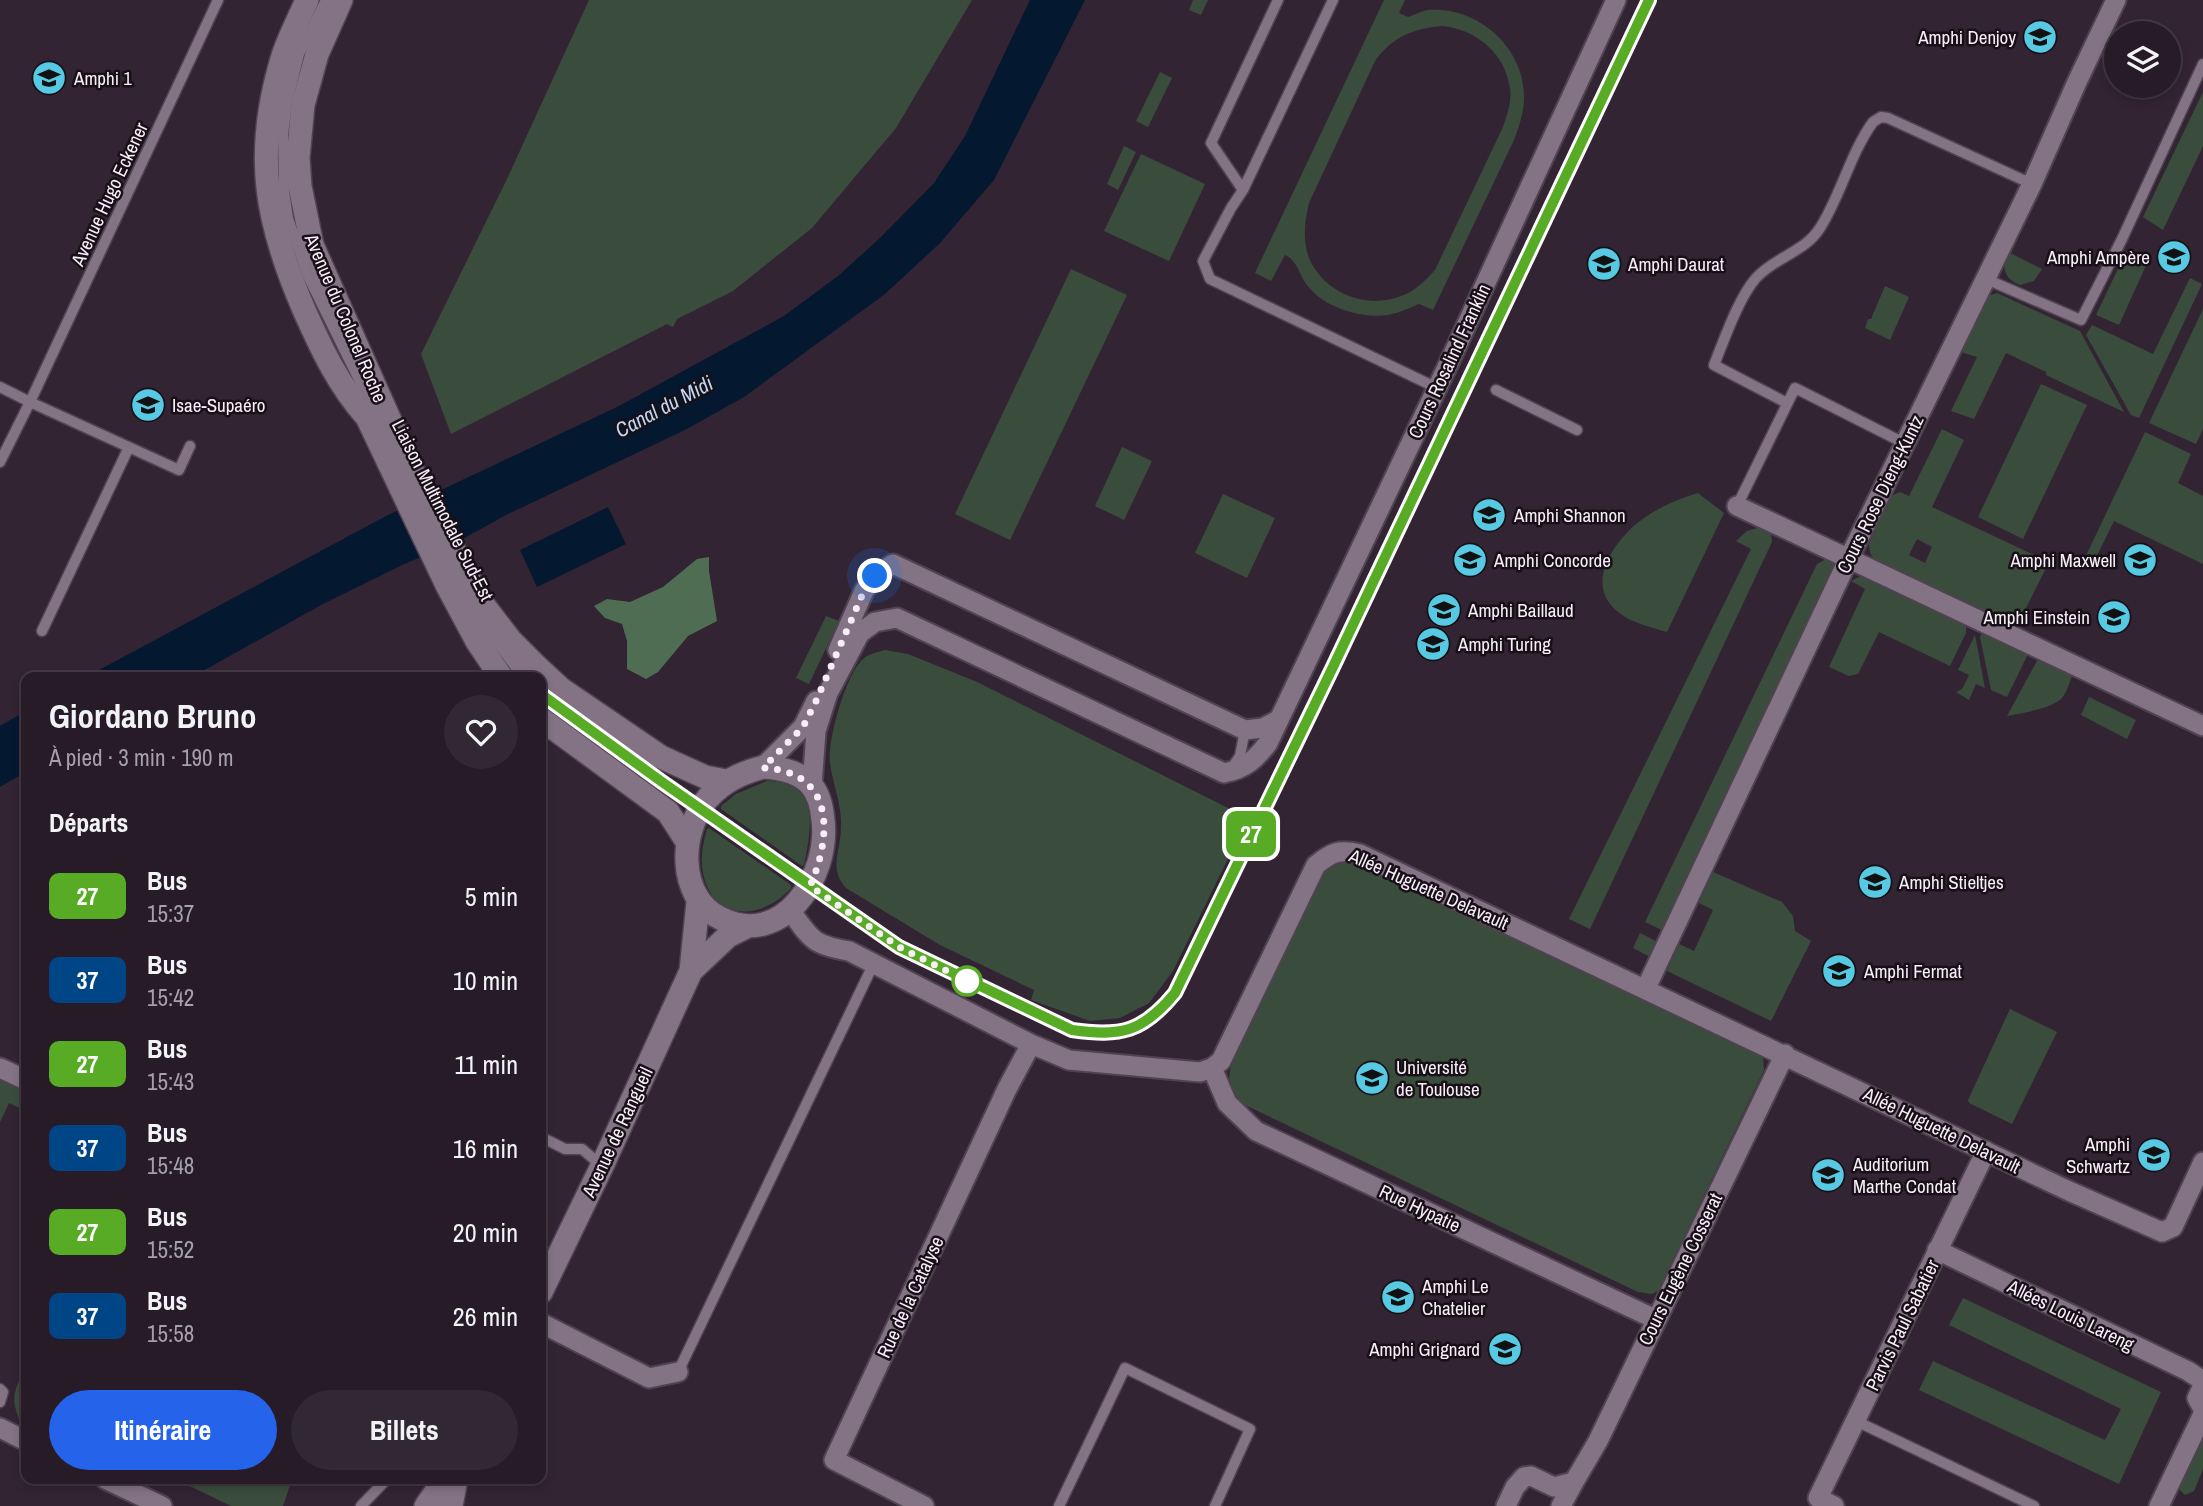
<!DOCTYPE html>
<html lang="fr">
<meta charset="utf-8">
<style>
:root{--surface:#261b27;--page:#322833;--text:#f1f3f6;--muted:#a4a1a7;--line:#423944;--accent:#2563eb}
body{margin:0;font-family:"Archivo Narrow",sans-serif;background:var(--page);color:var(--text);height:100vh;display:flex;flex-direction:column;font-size:26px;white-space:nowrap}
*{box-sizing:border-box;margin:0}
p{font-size:23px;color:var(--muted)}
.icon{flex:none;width:38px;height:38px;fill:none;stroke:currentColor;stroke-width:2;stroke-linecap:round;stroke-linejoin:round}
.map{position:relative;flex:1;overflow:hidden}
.sheet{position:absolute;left:21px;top:672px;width:525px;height:812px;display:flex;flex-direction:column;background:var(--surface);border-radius:14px;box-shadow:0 4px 10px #0003,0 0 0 2px var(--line)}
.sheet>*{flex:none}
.badge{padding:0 14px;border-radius:10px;font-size:24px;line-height:46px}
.controls{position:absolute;left:2104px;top:21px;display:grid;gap:14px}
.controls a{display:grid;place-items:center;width:77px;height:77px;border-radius:50%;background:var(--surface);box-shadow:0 4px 10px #0003,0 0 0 2px var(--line);font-size:35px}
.you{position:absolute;width:35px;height:35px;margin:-18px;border:5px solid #fff;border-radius:50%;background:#1a73e8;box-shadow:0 0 0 10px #1a73e833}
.map>.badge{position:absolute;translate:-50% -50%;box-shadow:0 0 0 4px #fff}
h2{padding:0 28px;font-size:26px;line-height:63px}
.round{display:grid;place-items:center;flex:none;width:74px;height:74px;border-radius:37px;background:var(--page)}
.summary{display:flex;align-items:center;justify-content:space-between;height:119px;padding:0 28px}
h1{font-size:33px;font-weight:700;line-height:52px}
.primary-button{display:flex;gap:14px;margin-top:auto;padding:14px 28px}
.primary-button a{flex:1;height:80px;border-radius:42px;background:var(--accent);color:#fff;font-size:28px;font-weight:700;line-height:80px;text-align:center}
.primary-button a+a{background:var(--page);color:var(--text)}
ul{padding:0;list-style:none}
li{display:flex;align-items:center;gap:21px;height:84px;padding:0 28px}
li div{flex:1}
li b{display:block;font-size:26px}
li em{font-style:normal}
li .badge{min-width:77px;font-weight:700;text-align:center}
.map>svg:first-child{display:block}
</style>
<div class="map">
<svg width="2203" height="1506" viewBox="0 0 2203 1506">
<rect width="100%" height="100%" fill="#332434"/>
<!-- green -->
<path fill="#3a4d3c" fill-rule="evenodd" d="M589,0H972L896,128L812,228L733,291L677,319L673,327L667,324L451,434L421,354L507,179Z
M1193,0H1208L1201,15L1189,10Z
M1384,0H1405L1399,13L1408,17C1414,15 1421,11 1428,10C1478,6 1525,48 1524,98C1524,113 1519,126 1514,140L1433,310L1419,304C1409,308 1399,313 1388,315C1361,319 1323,307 1307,285C1299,274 1297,260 1285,255L1271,281L1255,273ZM1443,26C1477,30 1506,54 1510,89C1512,102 1507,115 1503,127L1435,270C1425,281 1415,291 1401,296C1364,311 1318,290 1307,252C1303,235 1305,220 1309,203L1375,61C1392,37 1414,28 1443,26Z
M1160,72L1172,78L1148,127L1136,121Z
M2203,92V146L2163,230L2143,217Z
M1124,146L1136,152L1118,190L1107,184Z
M1141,154L1205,184L1169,261L1104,231Z
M2127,250L2149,259L2119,325L2096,315Z
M2008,252L2042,269L2034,281L2020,285C2003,278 2002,268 2008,252Z
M1071,269L1127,295L1010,540L955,514Z
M2190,278L2202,284L2139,418L2131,415L2086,335L2092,325L2153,354Z
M1885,286L1909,297L1890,340L1865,328L1868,319H1871Z
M1997,293L2080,331L2124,412L2046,375V372L2006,353L1974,419L1951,411L1977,357L1961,352L1985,302L1988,296Z
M2203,309V429L2196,444L2149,423Z
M2041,384L2087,405L2023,539L1978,517Z
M1942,429L1964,440L1932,507L2049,562L2020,620L2011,623L2002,622L2003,620L1994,614L1992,617L1875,561L1870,553L1869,544L1891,496L1900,492L1909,496ZM1917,539L1932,547L1925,563L1909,555Z
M2145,432L2191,454L2178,483L2203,496V564L2114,521L2090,570L2081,566Z
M1122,447L1152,461L1124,520L1095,506Z
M1698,493L1724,513L1667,632C1650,627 1631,623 1617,611C1584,584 1614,541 1640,521C1657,508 1678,499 1698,493Z
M1223,494L1275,518L1247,578L1195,553Z
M1761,527L1771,533L1772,542L1590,929L1569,919L1751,549L1736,541L1747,531Z
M1828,558L1835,562L1837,568L1666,932L1645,922L1817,564Z
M1859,577H1867L1966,624V633L1950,666L1879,632L1858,674L1849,676L1829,667L1865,589L1851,581Z
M826,616L839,621L809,684L796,678Z
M1983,631L2029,652L2007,697L1991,690L1980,637Z
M1975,635L1985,688L1976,684L1969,700L1956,692L1962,689L1969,675L1958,670Z
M885,650L908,654L977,682L1248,818L1173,971L1149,1003L1120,1018L1090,1021L1031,1000L1034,990L940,945L846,888C828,868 841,851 841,827C842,805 833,785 830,763C827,741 845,678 861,661C867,654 875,653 885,650Z
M2039,657L2073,673C2070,681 2067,693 2061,699C2050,709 2021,713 2007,716Z
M2089,697L2136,720L2127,739L2081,715Z
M767,781C820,782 812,826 804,865L802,866L721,809V806L736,794Z
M709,828L791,885V888C763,920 713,923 703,873C700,858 703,843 707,829Z
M1341,861L1360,862L1759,1052L1763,1057L1764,1070L1658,1291L1652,1294L1638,1292L1245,1105C1227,1093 1226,1077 1234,1059L1322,873L1330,866Z
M1713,872L1782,902L1793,916L1795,931L1811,941L1771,1021L1667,971L1679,944L1694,951L1713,910L1699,903Z
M1640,933L1660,943L1654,959L1633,948Z
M2010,1009L2057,1032L2012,1124L1969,1103L1968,1100Z
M0,1077L26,1089V1111L9,1103L0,1122Z
M1963,1298L2161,1392L2119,1484L1919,1390L1933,1361L2105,1440L2121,1409L1949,1325Z
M26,1367V1427L21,1424C10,1397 13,1393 26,1367Z
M2203,1435V1469L2194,1491L2185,1495L2180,1490L2179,1485Z
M175,1479H284L291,1482L283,1506H231Z"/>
<!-- forest -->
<path fill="#4f6d53" d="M709,557V571L717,621L688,636L658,672L646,679L627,669V641L622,624L605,618L594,606L607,599L630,602L663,587L697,559Z"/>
<!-- water -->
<path fill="#041830" d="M1030,0H1085L994,180L940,243L885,294L744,397L685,430L506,515L459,541L402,565L321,605L192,677H86L386,516L617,407L784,316L838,276L880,238L934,183L965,136Z
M608,507L626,544L537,587L520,550Z
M26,711V772L0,787V726Z"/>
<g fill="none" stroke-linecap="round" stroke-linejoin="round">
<!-- service casing -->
<g stroke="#4f4351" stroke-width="13">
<path id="service" d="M326,0L299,54L287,103L283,135L284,191L288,218L307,274L371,404
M1333,0L1243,190L1231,208L1203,261L1210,279L1437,388
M1243,190L1211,143L1278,0
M1986,279L2081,320L2122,239L2203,64
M0,387L30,402L0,462
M1496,390L1577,430
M1787,403L1714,365C1724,340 1739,297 1756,278C1775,257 1805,252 1820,228C1841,195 1850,154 1873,122L1881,117L1888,118L2032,184
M190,446L179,470L30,402L218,0
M1737,506L1795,388L1904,443
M470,606L523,677
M42,631L129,447
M541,694L662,782L899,947L1072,1030C1121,1037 1143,1032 1175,993L1332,669L1649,0
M1233,766L1240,756L1245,730
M541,1137L565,1149H582L602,1166
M678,1372L873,965
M0,1389L3,1392L0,1402
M1856,1421L2034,1506
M361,1506L387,1479
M1059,1506L1125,1368L1250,1429L1215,1506"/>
</g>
<!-- minor casing -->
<g stroke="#4f4351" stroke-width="23">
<path id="minor" d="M1737,506L2203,726
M838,650L864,591L875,576L893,564L1245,730L1263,728L1278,720
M763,767L803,727L816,701
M812,786L816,731L828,693L860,633L875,622L897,618L1224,773C1245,769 1256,759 1268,743L1448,365L1616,0
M790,910C811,939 812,945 849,951L1031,1044L1069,1060L1200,1072L1212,1068L1221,1061L1316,865C1332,852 1339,849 1360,854L2069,1191L2162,1232L2173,1227L2203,1162
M1646,988L1849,558L2032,184L2077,82L2116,0
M0,1068L26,1080
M1212,1068L1227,1103L1256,1131L1655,1319
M1937,1250L2188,1371L2203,1381
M541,1323L649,1378L678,1372
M2203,1386L2197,1398L2203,1409
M0,1428L26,1441
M105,1479L162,1506
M1574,1482L1598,1441L1785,1054
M924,1506L834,1460L1007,1089L1031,1044
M1506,1506L1515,1487L1524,1477L1531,1476L1554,1487L1574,1482L1561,1506
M1834,1506L1818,1498L1986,1151
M2159,1506L2203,1414"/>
</g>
<!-- tertiary casing -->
<g stroke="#4f4351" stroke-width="26">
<path id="tertiary" d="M307,0C299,19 288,39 282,59C253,155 266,223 305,312C322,350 339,386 367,417L447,585L477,641L501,677
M341,0L317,54L303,105L298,158L300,186L312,245L412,470L481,602L511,641L534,664L561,689L661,757L705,777L726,781
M541,719L668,812L688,843
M763,767C780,768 799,771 811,785C819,794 822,809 823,820C830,876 782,950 720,918C677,897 679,831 708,798C724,781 741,773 763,767Z
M691,971L728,936L744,928
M541,1292L602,1166L691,971L698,902
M426,1506L445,1479
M451,1506L456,1479"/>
</g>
<!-- service -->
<use href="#service" stroke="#847285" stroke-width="10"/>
<!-- minor -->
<use href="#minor" stroke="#847285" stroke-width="19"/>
<!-- tertiary -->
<use href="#tertiary" stroke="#847285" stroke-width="23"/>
</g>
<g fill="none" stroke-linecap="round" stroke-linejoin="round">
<!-- line casing -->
<g stroke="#fff" stroke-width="16">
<path id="line" d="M541,694L662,782L899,947L1072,1030C1121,1037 1143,1032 1175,993L1332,669L1649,0"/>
</g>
<!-- line -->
<use href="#line" stroke="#58ac25" stroke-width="10"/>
<!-- walk -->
<path stroke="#f8edf8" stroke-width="7" stroke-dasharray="0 12.6" d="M875,576L864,591L816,701L803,727L763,768C834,771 833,834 810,886L899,947L967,981"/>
</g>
<!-- icons -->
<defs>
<g id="university-disc" transform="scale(1.75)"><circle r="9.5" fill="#57c9e2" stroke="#171017"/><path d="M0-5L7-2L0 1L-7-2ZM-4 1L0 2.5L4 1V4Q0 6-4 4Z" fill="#111"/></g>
</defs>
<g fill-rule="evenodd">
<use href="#university-disc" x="2040" y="37"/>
<use href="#university-disc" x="49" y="78"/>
<use href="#university-disc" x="2174" y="257"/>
<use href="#university-disc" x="1604" y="264"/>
<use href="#university-disc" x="148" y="405"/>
<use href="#university-disc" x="1489" y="515"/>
<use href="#university-disc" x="1470" y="560"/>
<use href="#university-disc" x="2140" y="560"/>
<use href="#university-disc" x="1444" y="610"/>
<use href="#university-disc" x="2114" y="617"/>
<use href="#university-disc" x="1433" y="644"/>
<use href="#university-disc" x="1875" y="882"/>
<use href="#university-disc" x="1839" y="971"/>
<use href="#university-disc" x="1372" y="1078"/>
<use href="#university-disc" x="2154" y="1155"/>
<use href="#university-disc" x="1828" y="1175"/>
<use href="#university-disc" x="1398" y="1297"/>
<use href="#university-disc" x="1505" y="1349"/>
</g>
<!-- markers -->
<circle fill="#fff" stroke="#58ac25" stroke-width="3.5" cx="967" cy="981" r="14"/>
<g text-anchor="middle" stroke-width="5" stroke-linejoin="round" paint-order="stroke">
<!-- poi labels -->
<g font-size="19" fill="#f8edf8" stroke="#171017" text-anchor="start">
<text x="2016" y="44" text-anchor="end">Amphi Denjoy</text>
<text x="74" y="85">Amphi 1</text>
<text x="2150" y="264" text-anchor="end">Amphi Ampère</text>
<text x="1628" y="271">Amphi Daurat</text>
<text x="172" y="412">Isae-Supaéro</text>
<text x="1514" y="522">Amphi Shannon</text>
<text x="1494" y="567">Amphi Concorde</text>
<text x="2116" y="567" text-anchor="end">Amphi Maxwell</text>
<text x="1468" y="617">Amphi Baillaud</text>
<text x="2090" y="624" text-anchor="end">Amphi Einstein</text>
<text x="1458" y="651">Amphi Turing</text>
<text x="1899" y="889">Amphi Stieltjes</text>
<text x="1864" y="978">Amphi Fermat</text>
<text x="1396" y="1074">Université<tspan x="1396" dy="22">de Toulouse</tspan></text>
<text x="2130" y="1151" text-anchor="end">Amphi<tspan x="2130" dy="22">Schwartz</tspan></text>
<text x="1853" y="1171">Auditorium<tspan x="1853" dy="22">Marthe Condat</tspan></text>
<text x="1422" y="1293">Amphi Le<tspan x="1422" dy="22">Chatelier</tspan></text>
<text x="1480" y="1356" text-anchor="end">Amphi Grignard</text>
</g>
<!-- street labels -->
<g font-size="19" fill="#f8edf8" stroke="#171017">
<text transform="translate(109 194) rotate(-65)" y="7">Avenue Hugo Eckener</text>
<text transform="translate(346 318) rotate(67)" y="7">Avenue du Colonel Roche</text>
<text transform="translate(1449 361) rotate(-65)" y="7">Cours Rosalind Franklin</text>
<text transform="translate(1880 494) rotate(-64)" y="7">Cours Rose Dieng-Kuntz</text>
<text transform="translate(443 510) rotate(63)" y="7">Liaison Multimodale Sud-Est</text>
<text transform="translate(1429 889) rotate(24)" y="7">Allée Huguette Delavault</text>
<text transform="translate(1942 1130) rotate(26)" y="7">Allée Huguette Delavault</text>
<text transform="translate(617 1132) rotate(-65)" y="7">Avenue de Rangueil</text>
<text transform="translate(1420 1208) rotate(25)" y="7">Rue Hypatie</text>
<text transform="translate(1680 1269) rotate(-64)" y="7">Cours Eugène Cosserat</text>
<text transform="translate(910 1297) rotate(-65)" y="7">Rue de la Catalyse</text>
<text transform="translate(2071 1315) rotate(26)" y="7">Allées Louis Lareng</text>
<text transform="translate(1902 1325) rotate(-64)" y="7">Parvis Paul Sabatier</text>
</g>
<!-- water labels -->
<g font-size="21" font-style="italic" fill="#bdd7f5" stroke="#171017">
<text transform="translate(664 407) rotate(-28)" y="7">Canal du Midi</text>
</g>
</g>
</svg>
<div class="controls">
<a><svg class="icon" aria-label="layers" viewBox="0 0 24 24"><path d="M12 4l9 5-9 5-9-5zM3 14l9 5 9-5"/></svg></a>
</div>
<div class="you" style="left:875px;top:576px"></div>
<b class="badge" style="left:1251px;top:834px;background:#58ac25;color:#fff">27</b>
<section class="sheet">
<div class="summary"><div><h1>Giordano Bruno</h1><p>À pied · 3 min · 190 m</p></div><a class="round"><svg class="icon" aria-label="heart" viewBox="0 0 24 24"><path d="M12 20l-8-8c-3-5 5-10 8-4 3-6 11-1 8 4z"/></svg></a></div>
<h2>Départs</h2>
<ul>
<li><span class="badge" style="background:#58ac25;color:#fff">27</span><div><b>Bus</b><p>15:37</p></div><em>5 min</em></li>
<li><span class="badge" style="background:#004687;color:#fff">37</span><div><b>Bus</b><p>15:42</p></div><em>10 min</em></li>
<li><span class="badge" style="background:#58ac25;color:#fff">27</span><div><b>Bus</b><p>15:43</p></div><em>11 min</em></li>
<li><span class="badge" style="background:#004687;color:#fff">37</span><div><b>Bus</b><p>15:48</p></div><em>16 min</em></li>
<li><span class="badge" style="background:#58ac25;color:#fff">27</span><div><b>Bus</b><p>15:52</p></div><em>20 min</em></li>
<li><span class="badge" style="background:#004687;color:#fff">37</span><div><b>Bus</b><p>15:58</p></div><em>26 min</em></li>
</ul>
<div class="primary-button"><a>Itinéraire</a><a>Billets</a></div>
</section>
</div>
